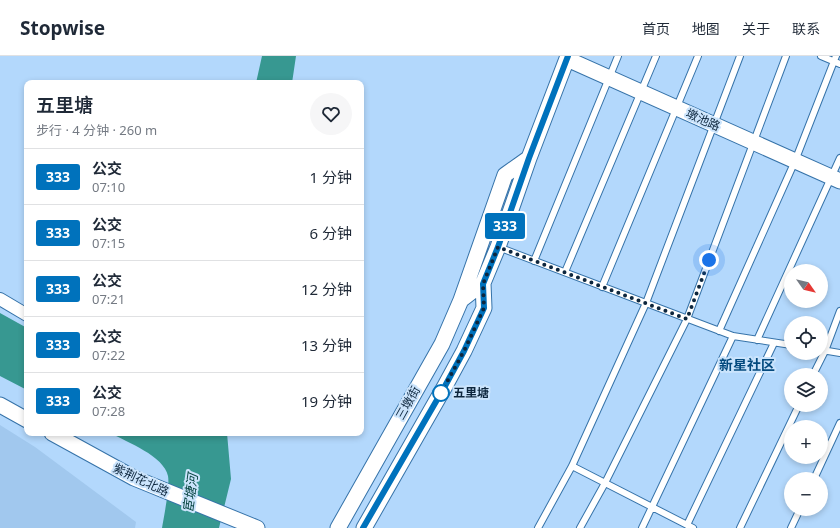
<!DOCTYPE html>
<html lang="zh">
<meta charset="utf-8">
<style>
:root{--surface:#fff;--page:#f6f6f7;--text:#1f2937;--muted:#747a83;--line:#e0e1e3}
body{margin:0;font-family:"Noto Sans","Noto Sans SC",sans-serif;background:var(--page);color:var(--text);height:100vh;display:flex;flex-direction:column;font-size:15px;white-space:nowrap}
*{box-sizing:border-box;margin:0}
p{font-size:13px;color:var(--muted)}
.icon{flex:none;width:22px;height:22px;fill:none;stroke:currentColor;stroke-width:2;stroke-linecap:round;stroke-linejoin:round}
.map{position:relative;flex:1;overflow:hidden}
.drawer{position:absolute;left:24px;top:24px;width:340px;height:356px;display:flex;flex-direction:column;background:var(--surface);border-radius:8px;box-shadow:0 2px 6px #0003}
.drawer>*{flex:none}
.badge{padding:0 8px;border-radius:3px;font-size:14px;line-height:26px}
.needle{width:26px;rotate:124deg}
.controls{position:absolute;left:784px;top:208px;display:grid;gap:8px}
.controls a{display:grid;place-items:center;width:44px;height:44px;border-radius:50%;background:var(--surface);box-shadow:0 2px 6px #0003;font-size:20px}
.you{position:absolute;width:20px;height:20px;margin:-10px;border:3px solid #fff;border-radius:50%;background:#1a73e8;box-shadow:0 0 0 6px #1a73e833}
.map>.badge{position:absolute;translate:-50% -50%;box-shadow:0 0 0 2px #fff}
.round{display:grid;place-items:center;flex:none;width:42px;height:42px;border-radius:21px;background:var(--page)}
.summary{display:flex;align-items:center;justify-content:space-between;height:68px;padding:0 12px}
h1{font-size:19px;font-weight:600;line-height:30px}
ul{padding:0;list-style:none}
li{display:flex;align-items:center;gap:12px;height:56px;padding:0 12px;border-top:1px solid var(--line)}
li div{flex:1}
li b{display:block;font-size:15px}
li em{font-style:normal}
li .badge{min-width:44px;font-weight:700;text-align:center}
header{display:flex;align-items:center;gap:24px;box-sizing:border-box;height:56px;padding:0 20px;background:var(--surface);border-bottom:1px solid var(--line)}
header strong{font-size:19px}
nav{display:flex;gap:22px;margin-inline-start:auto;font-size:14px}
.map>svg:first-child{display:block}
</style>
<header>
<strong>Stopwise</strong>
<nav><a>首页</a><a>地图</a><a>关于</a><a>联系</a></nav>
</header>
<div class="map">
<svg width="840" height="472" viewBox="0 0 840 472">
<rect width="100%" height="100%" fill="#b3d8fc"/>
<!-- built -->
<path fill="#a1c8ee" d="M0,369L35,391L136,466L135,472H0Z"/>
<!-- water -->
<path fill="#379891" d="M262,0H296L292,27H256Z
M0,257L27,272V334L0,320Z
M110,377H227L231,423L219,472H162C164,460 170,431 168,420C164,400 127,386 110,377Z"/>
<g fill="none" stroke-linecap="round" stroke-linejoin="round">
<!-- service casing -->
<g stroke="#3673a9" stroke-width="8">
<path id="service" d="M821,0L840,8
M498,191L733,280L791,289
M534,205L618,0
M565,216L656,0
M602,231L698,0
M719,275L795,105L836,0
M757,284L840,102
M822,294L840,297
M813,319L825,295L840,255
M572,410L693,472
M814,423L840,367
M687,469L774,287
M538,472L572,410L646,247L740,0
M580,472L605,427L687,263L786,0
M642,472L733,280
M740,472L799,349
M791,472L800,453"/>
</g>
<!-- minor casing -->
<g stroke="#3673a9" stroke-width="14">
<path id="minor" d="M0,243L27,259"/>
</g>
<!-- tertiary casing -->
<g stroke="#3673a9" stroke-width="17">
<path id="tertiary" d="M567,3L840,125
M461,244L505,119L529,102
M0,349L27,364
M52,377L134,422L257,472
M338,472L442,288L461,244L483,227
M364,472L445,330L464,295L484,252L483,227L498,191L529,102L568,0"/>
</g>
<!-- service -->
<use href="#service" stroke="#fff" stroke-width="6"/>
<!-- minor -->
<use href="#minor" stroke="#fff" stroke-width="12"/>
<!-- tertiary -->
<use href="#tertiary" stroke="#fff" stroke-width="15"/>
</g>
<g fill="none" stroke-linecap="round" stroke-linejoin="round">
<!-- line casing -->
<g stroke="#fff" stroke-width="9">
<path id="line" d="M363,472L445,330L464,295L484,252L483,228L498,191L529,102L568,0"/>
</g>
<!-- line -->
<use href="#line" stroke="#0072bc" stroke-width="6"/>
<!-- walk -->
<path stroke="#0d263d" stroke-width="4" stroke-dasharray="0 7.2" d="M441,337L464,295L484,252L483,228L498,191L687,263L709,204"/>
</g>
<!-- markers -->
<circle fill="#fff" stroke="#0072bc" stroke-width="2" cx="441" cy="337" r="8"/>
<g text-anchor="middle" stroke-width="4" stroke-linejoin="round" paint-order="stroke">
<!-- street labels -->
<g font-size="12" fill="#0d263d" stroke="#cbe4fc">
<text transform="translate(703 64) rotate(24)" y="4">墩池路</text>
<text transform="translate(408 347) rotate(-61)" y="4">三墩街</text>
<text transform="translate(141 424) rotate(25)" y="4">紫荆花北路</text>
</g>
<!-- stop labels -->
<g font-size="12" font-weight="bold" fill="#0d263d" stroke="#cbe4fc" text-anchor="start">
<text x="453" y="341">五里塘</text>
</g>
<!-- water labels -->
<g font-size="13" font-style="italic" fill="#074440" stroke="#cbe4fc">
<text transform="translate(190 437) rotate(-82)" y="5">宦塘河</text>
</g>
<!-- quarter labels -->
<g font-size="14" font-weight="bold" fill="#044a7e" stroke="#cbe4fc">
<text x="747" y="314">新星社区</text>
</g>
</g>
</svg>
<div class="controls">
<a><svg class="needle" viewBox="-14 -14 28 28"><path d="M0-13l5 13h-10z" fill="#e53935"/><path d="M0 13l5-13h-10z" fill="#747a83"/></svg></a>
<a><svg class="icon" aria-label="locate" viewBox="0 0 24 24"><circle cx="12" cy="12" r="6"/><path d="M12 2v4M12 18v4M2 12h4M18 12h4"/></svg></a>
<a><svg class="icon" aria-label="layers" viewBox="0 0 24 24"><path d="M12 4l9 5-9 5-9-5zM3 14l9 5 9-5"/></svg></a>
<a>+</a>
<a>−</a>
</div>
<div class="you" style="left:709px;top:204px"></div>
<b class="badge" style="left:505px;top:170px;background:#0072bc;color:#fff">333</b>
<section class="drawer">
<div class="summary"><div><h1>五里塘</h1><p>步行 · 4 分钟 · 260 m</p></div><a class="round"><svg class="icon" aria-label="heart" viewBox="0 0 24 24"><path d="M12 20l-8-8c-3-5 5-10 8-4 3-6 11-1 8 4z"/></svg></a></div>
<ul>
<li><span class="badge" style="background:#0072bc;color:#fff">333</span><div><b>公交</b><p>07:10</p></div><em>1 分钟</em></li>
<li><span class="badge" style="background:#0072bc;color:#fff">333</span><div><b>公交</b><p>07:15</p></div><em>6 分钟</em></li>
<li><span class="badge" style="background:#0072bc;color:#fff">333</span><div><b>公交</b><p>07:21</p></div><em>12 分钟</em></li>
<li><span class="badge" style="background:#0072bc;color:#fff">333</span><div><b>公交</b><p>07:22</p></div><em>13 分钟</em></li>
<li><span class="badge" style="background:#0072bc;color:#fff">333</span><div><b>公交</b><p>07:28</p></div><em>19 分钟</em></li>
</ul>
</section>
</div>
